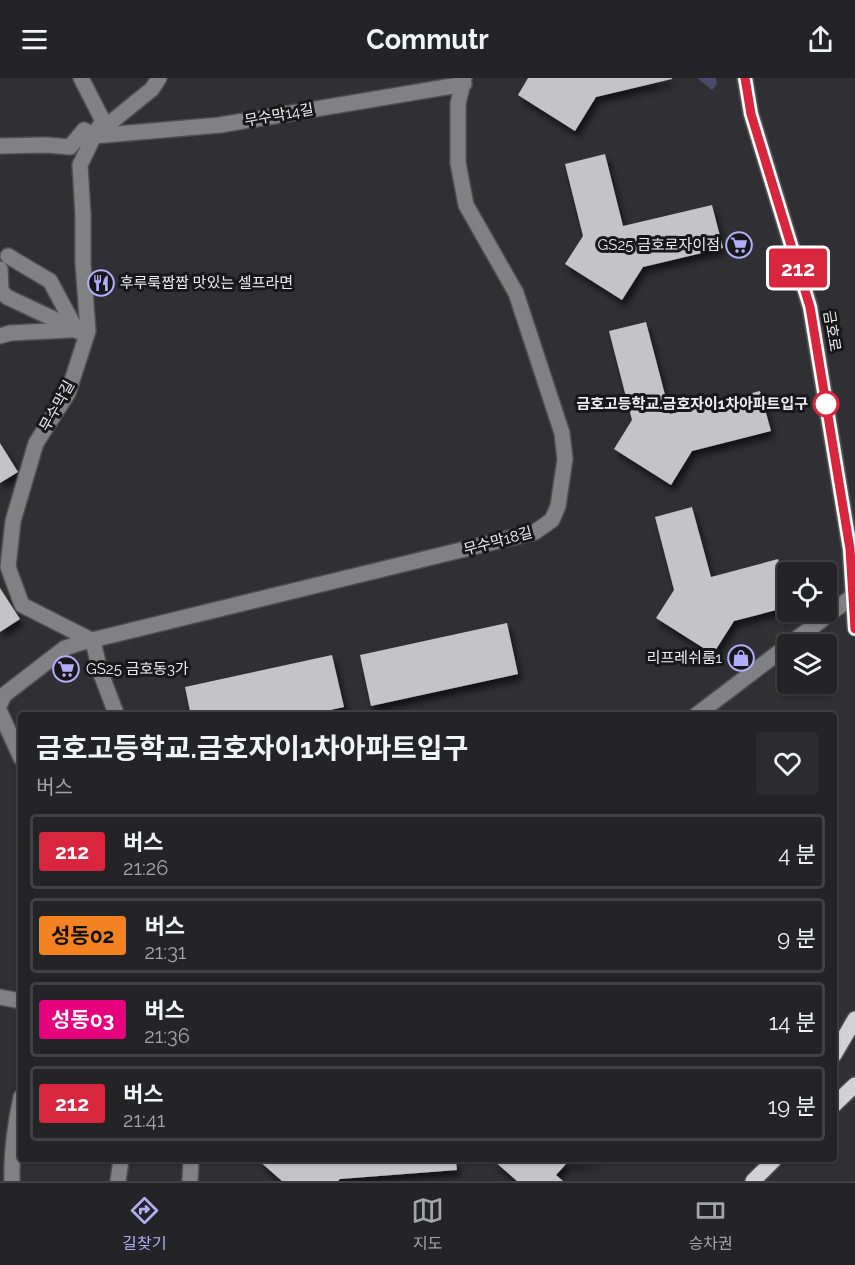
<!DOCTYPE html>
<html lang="ko">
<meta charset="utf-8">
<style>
:root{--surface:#242427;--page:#2c2c2f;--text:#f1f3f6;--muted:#a3a4a7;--line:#414144;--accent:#b2adf9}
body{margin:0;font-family:Raleway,"Noto Sans KR",sans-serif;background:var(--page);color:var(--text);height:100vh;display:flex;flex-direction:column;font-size:22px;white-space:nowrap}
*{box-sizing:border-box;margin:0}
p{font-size:20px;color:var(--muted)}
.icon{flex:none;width:33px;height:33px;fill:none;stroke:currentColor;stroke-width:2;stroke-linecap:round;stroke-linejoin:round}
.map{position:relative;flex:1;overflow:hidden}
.details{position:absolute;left:18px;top:634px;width:819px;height:450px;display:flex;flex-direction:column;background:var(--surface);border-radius:6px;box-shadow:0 2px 4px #0004,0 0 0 2px var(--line)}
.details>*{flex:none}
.badge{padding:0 12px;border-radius:4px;font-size:21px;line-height:39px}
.fabs{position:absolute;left:777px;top:484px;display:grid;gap:12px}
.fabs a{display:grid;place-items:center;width:60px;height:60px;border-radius:6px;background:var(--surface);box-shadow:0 2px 4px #0004,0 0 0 2px var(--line);font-size:30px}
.map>.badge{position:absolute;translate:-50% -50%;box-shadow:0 0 0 3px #fff}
.round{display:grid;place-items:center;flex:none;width:63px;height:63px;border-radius:6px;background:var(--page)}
.summary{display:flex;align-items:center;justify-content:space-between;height:102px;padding:0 18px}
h1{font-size:28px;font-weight:700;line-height:45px}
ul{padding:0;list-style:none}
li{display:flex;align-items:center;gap:18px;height:75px;margin:0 12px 9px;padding:0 6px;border:3px solid var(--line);border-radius:6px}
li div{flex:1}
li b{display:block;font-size:22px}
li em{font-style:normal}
li .badge{min-width:66px;font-weight:700;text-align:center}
header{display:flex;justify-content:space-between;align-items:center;height:78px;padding:0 18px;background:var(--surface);font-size:27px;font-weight:700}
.menu{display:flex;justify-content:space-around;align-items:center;height:84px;border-top:2px solid var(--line);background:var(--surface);font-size:16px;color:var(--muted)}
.menu a{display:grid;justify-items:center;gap:3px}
.menu .current{color:var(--accent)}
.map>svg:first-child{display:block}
</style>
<header><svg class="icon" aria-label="menu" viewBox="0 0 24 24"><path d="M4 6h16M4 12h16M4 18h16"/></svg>Commutr<svg class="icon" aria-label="share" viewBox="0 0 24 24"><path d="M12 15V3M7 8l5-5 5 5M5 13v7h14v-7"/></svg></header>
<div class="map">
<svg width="855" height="1103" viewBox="0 0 855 1103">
<defs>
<filter id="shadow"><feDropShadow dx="3.5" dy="6" stdDeviation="3" flood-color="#0009"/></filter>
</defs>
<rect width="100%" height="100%" fill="#303034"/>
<!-- green -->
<path fill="#4c496d" d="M697,0H716L717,6L712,12Z"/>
<!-- building -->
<path fill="#c3c3c8" filter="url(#shadow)" d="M528,0H672V1L596,19L575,53L518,17Z
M605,76L623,148L712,127L723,170L643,189L622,222L565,186L583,158L565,86Z
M646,244L670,336L760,313L771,353L692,373L671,407L614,371L632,342L609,253Z
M0,365L18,394L0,405Z
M692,429L711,499L778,481L788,517V529L734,543L713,576L656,540L674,512L655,439Z
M0,510L20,541L0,554Z
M507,545L518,596L371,628L360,577Z
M332,577L344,629L303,638H191L185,609Z
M258,1082H456L457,1092L340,1101L338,1103H282Z
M493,1082H597V1083L566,1086L556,1097L563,1103H517Z"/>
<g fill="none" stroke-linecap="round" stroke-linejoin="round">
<!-- minor casing -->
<g stroke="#4e4e52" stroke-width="18">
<path id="minor" d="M81,0L103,43L95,55
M745,0L751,36L810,229L850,471L855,550
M94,58L220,47L464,6
M0,68L46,67L70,69L84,52L94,58
M8,178L50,203L77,253
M0,191L1,213L7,219L56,242L65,252
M0,258L10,255L70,252
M0,626L4,617L65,570L80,565L535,454L552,442L558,428L565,381L562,355L516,215L466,127L458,85V26L464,0
M0,634L21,680
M117,638L100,593L93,563L22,527L8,489L13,443L36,365L68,315L88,253L83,185V137L80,87L94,58L152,11L159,0
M695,638L853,518
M0,919L21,923
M12,1103C11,1074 15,1047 21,1019
M118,1103L121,1082
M190,1103L191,1082"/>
</g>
<!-- major casing -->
<g stroke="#4e4e52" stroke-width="18">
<path id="major" d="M834,977L855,941
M834,1027L855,1007
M753,1103L774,1082"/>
</g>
<!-- minor -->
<use href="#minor" stroke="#818183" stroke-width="15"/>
<!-- major -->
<use href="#major" stroke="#d1d1d6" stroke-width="15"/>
</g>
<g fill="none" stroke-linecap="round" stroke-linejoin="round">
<!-- line casing -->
<g stroke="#fff" stroke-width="14">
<path id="line" d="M745,0L751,36L810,229L850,471L855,551"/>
</g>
<!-- line -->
<use href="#line" stroke="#d7263d" stroke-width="9"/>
</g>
<!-- icons -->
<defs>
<g id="supermarket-ring" transform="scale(1.35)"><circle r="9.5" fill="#18181a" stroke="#b2adf9" stroke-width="1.5"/><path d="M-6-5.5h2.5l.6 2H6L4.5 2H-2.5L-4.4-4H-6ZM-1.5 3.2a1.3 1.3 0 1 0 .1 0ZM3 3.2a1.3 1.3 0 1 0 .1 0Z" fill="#b2adf9"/></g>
<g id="restaurant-ring" transform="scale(1.35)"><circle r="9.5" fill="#18181a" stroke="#b2adf9" stroke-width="1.5"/><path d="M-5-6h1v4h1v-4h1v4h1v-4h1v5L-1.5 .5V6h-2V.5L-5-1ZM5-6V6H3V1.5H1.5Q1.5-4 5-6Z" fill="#b2adf9"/></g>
<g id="shop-ring" transform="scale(1.35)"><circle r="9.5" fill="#18181a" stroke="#b2adf9" stroke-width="1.5"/><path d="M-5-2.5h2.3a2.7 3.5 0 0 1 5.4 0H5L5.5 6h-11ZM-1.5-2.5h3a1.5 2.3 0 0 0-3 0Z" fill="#b2adf9"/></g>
</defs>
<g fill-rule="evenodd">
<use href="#supermarket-ring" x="739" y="167"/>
<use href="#restaurant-ring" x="101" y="205"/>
<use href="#shop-ring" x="741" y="580"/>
<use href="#supermarket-ring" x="66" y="591"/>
</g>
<!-- markers -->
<circle fill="#fff" stroke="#d7263d" stroke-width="3" cx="826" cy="326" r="12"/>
<g text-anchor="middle" stroke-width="6" stroke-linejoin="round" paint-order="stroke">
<!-- street labels -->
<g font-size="15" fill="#ededef" stroke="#18181a">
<text transform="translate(279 37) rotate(-10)" y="5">무수막14길</text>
<text transform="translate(832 253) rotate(81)" y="5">금호로</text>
<text transform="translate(57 328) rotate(-61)" y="5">무수막길</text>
<text transform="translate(498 463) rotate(-15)" y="5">무수막18길</text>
</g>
<!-- poi labels -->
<g font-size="15" fill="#ededef" stroke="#18181a" text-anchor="end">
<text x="720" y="172">GS25 금호로자이점</text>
<text x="120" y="210" text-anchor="start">후루룩짭짭 맛있는 셀프라면</text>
<text x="722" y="585">리프레쉬룸1</text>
<text x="86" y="596" text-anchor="start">GS25 금호동3가</text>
</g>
<!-- stop labels -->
<g font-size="15" font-weight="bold" fill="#ededef" stroke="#18181a" text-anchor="end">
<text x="808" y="331">금호고등학교.금호자이1차아파트입구</text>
</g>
</g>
</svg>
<div class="fabs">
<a><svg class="icon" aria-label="locate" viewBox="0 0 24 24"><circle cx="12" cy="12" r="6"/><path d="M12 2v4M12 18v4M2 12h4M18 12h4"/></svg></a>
<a><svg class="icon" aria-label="layers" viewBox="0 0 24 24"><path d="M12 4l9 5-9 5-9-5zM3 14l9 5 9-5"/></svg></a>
</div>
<b class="badge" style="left:798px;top:190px;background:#d7263d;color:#fff">212</b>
<section class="details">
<div class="summary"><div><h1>금호고등학교.금호자이1차아파트입구</h1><p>버스</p></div><a class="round"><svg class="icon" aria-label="heart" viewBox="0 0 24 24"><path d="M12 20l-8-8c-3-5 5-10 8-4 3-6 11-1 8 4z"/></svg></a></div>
<ul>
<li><span class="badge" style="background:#d7263d;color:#fff">212</span><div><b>버스</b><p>21:26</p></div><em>4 분</em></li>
<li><span class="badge" style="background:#f58220;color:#111">성동02</span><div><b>버스</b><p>21:31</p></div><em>9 분</em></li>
<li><span class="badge" style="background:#e6007e;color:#fff">성동03</span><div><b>버스</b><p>21:36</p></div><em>14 분</em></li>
<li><span class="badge" style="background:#d7263d;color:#fff">212</span><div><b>버스</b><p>21:41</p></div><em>19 분</em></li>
</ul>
</section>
</div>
<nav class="menu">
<a class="current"><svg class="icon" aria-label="directions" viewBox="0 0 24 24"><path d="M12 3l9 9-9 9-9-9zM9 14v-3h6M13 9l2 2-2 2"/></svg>길찾기</a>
<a><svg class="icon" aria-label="map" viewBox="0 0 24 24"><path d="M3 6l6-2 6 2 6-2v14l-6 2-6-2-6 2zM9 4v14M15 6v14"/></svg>지도</a>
<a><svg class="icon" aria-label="tickets" viewBox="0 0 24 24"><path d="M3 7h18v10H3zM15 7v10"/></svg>승차권</a>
</nav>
